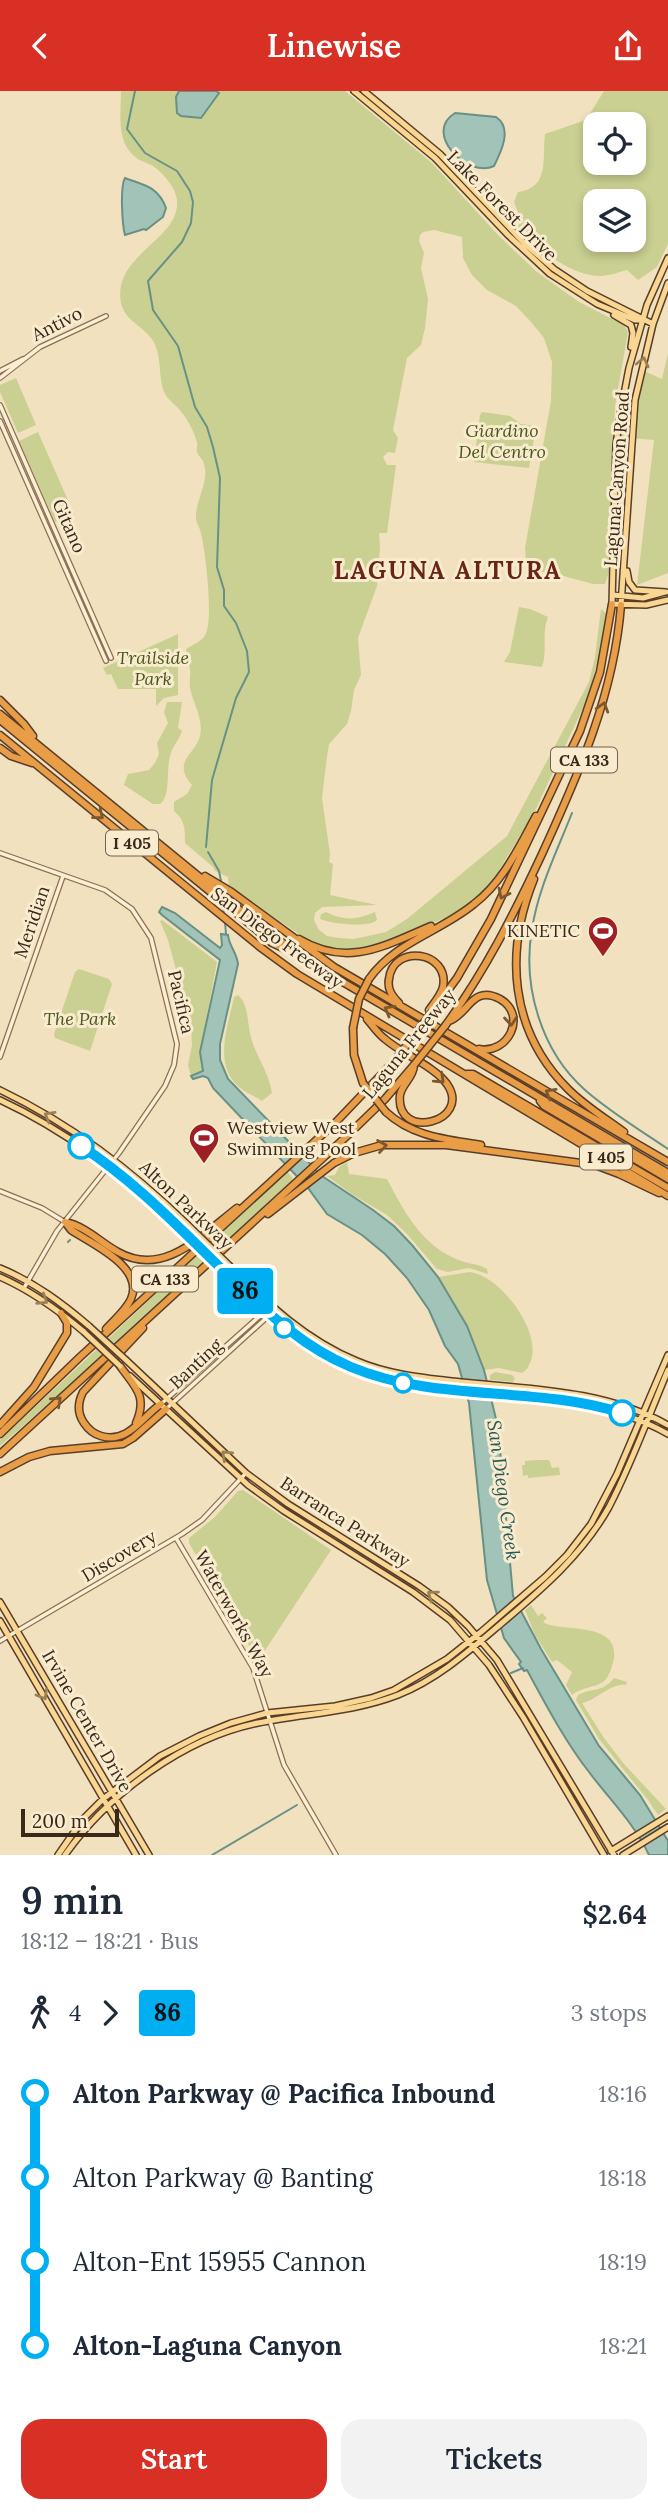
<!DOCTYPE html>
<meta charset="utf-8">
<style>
:root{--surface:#fff;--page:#f2f2f3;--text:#1f2937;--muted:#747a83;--accent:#d93025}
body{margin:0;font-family:Lora,serif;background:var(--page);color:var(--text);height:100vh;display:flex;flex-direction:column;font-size:26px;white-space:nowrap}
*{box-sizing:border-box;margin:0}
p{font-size:23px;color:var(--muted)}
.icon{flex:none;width:38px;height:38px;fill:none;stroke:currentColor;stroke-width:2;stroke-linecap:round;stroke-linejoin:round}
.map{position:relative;height:1764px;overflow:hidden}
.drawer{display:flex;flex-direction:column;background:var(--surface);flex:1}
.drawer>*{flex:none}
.badge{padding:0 14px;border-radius:5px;font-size:24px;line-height:46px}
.controls{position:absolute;left:583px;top:21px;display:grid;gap:14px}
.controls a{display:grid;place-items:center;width:63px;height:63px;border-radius:14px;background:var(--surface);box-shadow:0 4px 10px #0003;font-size:35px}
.scale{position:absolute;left:21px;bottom:18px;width:98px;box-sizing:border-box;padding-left:7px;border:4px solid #39291b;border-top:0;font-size:19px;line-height:24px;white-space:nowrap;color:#39291b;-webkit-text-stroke:5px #f8ebce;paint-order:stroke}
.map>.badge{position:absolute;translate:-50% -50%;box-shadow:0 0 0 4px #fff}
.legs{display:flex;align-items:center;gap:10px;height:77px;padding:0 21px;font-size:23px}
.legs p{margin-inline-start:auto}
.headline{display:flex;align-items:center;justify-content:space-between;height:119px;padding:0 21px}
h1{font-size:38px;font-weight:600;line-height:52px}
.primary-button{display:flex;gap:14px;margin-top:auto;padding:14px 21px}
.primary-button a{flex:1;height:80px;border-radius:21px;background:var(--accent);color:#fff;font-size:28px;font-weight:600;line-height:80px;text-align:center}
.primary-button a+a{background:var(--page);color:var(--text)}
ul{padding:0 21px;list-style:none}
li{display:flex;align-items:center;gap:24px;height:84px;font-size:26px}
li i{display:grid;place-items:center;width:10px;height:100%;margin:0 9px;background:currentColor}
li i::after{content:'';width:18px;height:18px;margin:-9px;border:5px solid;border-radius:50%;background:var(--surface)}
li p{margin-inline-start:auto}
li:first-child i{background:linear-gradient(#0000 50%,currentColor 0)}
li:last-child i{background:linear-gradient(currentColor 50%,#0000 0)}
header{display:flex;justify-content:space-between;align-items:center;height:91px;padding:0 21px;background:var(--accent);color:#fff;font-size:32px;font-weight:600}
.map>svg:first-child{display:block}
</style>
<header><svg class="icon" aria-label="back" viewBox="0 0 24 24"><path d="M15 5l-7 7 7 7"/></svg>Linewise<svg class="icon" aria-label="share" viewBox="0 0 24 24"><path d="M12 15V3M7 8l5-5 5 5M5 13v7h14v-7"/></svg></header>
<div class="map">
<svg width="668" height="1764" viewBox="0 0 668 1764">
<rect width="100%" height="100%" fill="#f1e1be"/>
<!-- green -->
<path fill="#cad091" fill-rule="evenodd" d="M121,0H345L432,72L499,145L537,181L579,211L624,234L628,241L615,315L609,481L605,493H593L549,481H527L525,457L551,310L552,271L544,247L531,231L516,215L487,199L472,184L463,167L462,146L434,139L423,141L420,144L419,150L424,162L421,177L428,208L425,237L421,254L407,267L393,339L398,347L395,362L388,361L383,366L387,374H396L387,442H379L380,456L377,495L358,547L361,584L354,599L351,620L347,633L329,653L327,666L322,707L330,763L329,771L333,773L330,804L377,814L322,816L315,822L314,829L319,839L327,845L340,847L354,848L386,841L407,828L507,745L589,591L595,566L601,518L607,523L601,559L588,606L534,722L496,784L474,810L445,827L378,855L346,861L318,855L306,848L229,796L228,786L215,780L213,776L185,752C185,738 185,729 174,720V711L187,703L192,694C171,670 196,663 200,645C204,627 192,611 190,596C189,590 191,585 190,579C189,571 186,565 186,558C192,554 200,551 204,546C215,533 205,459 201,442C200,436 196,433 196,427C195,409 211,390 203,370C202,367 198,365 197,361C196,358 198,354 197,351C194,341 189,331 183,323C177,314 166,309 163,298C159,285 161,270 156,256C150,237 125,232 121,212C112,163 181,149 177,109C176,97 163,82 153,75C148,72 139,70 134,65C116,50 121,21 121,0Z
M604,0H668V153L657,176L638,189L627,179C619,181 609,185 600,185C567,184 539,157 517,135L522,131L514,111L518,101C550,97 542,68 545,43L586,29ZM595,33H634V72H595ZM634,110V149H595V110Z
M668,262V482L637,494L654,349L619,346L626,319L644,280L662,288Z
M16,287L36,334L18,342L0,301V294Z
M482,321L510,325L521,333L536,335L529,377L474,371L480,324Z
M38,341L74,423L55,431L19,350Z
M519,516L530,518L548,526C541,543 548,559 542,576L504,571L510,561Z
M178,543V604L164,607L156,615V598H118L111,583L107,584L103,577Z
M167,611H182L178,637L182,640C179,649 172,656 170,665C166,680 171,705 160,713H153L124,694L128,683L149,679L155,672L159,663L157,652L168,632L164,621Z
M326,821C344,830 356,829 375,821L377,829C369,837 331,833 320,828L321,823Z
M162,829L217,871L200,961L203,980L191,985L188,974L192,954L191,934L168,849L160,830Z
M79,878L109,888L112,893L90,960L55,947L54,943L75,881Z
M238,904C249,914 247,930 250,942C254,963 269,980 272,1002L262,1010C256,1006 249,1003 243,999C211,977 228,936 234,906Z
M347,1071L349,1083L387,1088C404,1120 420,1152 456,1168C466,1173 477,1172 487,1178L488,1183L469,1177L448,1181L437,1178L407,1143L387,1124L353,1104L327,1085L335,1084L339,1076Z
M287,1080L294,1089L121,1249L0,1355V1349Z
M470,1181C500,1184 546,1244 529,1274C528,1278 524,1280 522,1282L499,1277L484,1279L467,1235L438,1186Z
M495,1281L512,1284L515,1287L513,1291L490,1289V1284Z
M538,1369H549L552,1377L559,1376L560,1384L528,1387V1384L523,1385L522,1374H525V1370Z
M243,1399L331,1459L258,1570L189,1452V1447L215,1426L238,1400Z
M531,1514L538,1525L542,1522L547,1527L543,1531C559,1542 619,1529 614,1567C613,1573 610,1583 606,1588C599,1597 583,1595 572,1604L566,1594L572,1581L557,1569L552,1571L535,1544L525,1519Z
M614,1587L627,1591L626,1594C610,1592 596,1610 582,1612L604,1647L624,1673L666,1718L658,1724L648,1709L599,1648L576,1609L578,1604C592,1596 601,1603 614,1587Z"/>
<!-- water -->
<path fill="#a2c3b8" stroke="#689186" stroke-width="2" d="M179,0H216L219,2L201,27L181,25L177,22L176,6Z
M455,22L496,26C513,37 501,61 494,75C468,88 422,42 455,22Z
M125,87C143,94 158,95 166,117L163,126L146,139L144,138L125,144C122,133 120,95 125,87Z
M162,816L175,822L220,857L222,854L221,843L228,844C229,855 237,862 238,873L220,953V969L228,988L322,1085L373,1119L394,1135L412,1154L438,1186L467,1235L484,1279L498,1336L513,1505L541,1558L599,1655L640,1704L668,1750V1764H649C634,1732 610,1709 589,1681C565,1650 546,1614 527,1579L524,1580L519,1573L521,1571L504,1547L487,1489L469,1312L458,1273L445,1255L429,1219L407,1187L385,1163L362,1144L327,1123L308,1097L213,997L208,987L203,985L193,988L191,985L203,980L200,961L220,869L162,824L159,821Z"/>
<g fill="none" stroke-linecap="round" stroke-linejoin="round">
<!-- stream -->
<path stroke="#689186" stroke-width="2" d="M135,0L127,38L145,62L177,80L190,100L193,111L191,132L182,151L148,190L153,219L178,255L195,316L207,336L213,356L220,387L217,476L224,499V515L236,532L247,560L249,581L236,607L212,689L206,756
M572,722C557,760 538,798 532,838C522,895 541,960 585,999C610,1021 640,1039 668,1058
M208,761L219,780L221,790
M223,813L224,825
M225,831L226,843
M68,1151L70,1149
M511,1582L523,1577
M212,1764L297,1714"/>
<!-- minor casing -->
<g stroke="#8b7055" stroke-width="6">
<path id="minor" d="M0,280L23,268
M0,287L40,256L106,225
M0,314L111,567
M0,330L106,570
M0,762L105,799L132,818L151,847L177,953L174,974L165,995L119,1062L57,1140L24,1197
M0,966L63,785
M0,1100L42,1117L65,1131
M161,1313L271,1215
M166,1318L275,1219
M176,1447L253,1577L284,1674L336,1764
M0,1550L182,1443L202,1429L246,1382"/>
</g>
<!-- major casing -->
<g stroke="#583e2a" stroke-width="8">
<path id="major" d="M354,0L435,67L508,144L550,183L597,213L635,229H641
M364,0L440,63L525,153L554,178L587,200L653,233
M668,167L647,214L629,277L620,324L616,354L612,513L646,514L668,509
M614,224L631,234L633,242L631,256
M627,480L629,491L635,499L666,501
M613,504L643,507L665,501
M621,514L635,309L653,233L668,192
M0,999C71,1033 130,1078 187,1133
M0,1009C69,1041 127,1086 181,1138
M230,1175C268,1213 306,1249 357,1270C390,1284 426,1287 461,1291C531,1298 605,1299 668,1334
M0,1177C34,1191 62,1212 89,1235
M224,1180C263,1218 300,1255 351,1276C453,1318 570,1288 668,1343
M0,1186C32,1200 58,1219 84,1241
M126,1269L246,1382L288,1413L419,1495L448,1516L468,1535L497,1569L614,1764
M130,1285L248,1394L284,1420L413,1501L450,1529L489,1574L523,1626L604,1764
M0,1511L149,1764
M0,1530L136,1764
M611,1760L668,1725
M58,1764L83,1728L103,1708L160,1665L199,1645L231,1632L267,1622L335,1615L371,1607L394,1599L447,1568L481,1541L545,1486L567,1464L591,1433L617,1383L668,1264
M65,1764C108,1703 184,1647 258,1632C306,1622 351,1622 398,1604C438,1588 469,1560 502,1532C542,1498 583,1463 609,1416C632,1372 649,1324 668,1279
M623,1764L668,1736"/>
</g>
<!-- highway casing -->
<g stroke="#583e2a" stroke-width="9">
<path id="highway" d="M0,609L24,633L33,645
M0,623L256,832L307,870L668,1082
M0,629L246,830L272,852L287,859
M0,644L260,856L297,883L668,1105
M0,657L11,665L32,672
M205,785L230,800L334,876L668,1071
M534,788C504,862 510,940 568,998C585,1015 605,1027 624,1041
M299,848C348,877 384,855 431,835
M369,888C395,851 440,841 474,813C503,791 519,756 536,725
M399,912C392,905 387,898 389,888C393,852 450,860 443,896C441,904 434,912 429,919
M432,921L457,887L491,828L580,640L600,581L612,513
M367,928C373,935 378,943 385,948C402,963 434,975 447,993C473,1031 395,1051 400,1004C402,993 413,987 414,975
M449,930C468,924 472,893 500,908C528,924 508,964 479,958
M445,935C484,882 514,823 542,763C579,682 614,604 621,514
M353,937L354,964L363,992
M467,983H473L668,1097
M540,1010L544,1015L668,1088
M386,1021C413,1046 446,1048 481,1054
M595,1074L619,1083L659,1102
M268,1123L334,1072L354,1062L382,1054H446L596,1074
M65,1131C85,1135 100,1151 118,1161C164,1187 202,1144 237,1117
M65,1131L71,1139C92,1153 145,1176 131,1208C126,1219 114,1229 106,1238
M143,1237L83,1301C78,1311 77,1322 84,1332C88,1338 94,1343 101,1345C128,1353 142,1326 161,1313
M120,1275C135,1296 148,1305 136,1332
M0,1334L34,1296L67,1242V1232L61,1222
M0,1343L80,1266L336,1031L396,968
M0,1363L348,1044L385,1008L414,974
M0,1381L29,1366L50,1360L123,1353L133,1347L166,1318"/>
</g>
<!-- minor -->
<use href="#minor" stroke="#fceed2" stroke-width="3.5"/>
<!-- major -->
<use href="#major" stroke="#f9d692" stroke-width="5"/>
<!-- highway -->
<use href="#highway" stroke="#e99d46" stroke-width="6"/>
<!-- major-bridge casing -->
<g stroke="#583e2a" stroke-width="8" stroke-linecap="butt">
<path id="major-bridge" d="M187,1133L230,1175
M181,1138L224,1180
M89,1235L126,1269
M84,1241L120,1275"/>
</g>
<!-- highway-bridge casing -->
<g stroke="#583e2a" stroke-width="9" stroke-linecap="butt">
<path id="highway-bridge" d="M353,937L359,908L369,888
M396,968L432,921
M414,974L445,935
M363,992L386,1021"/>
</g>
<!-- major-bridge -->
<use href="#major-bridge" stroke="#f9d692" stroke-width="5"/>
<!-- highway-bridge -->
<use href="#highway-bridge" stroke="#e99d46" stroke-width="6"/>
</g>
<!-- one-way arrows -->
<defs><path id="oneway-chevron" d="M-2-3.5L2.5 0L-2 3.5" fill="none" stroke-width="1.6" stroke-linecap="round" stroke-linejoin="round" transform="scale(1.75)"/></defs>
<g stroke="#998056">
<use href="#oneway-chevron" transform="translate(643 271) rotate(-77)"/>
<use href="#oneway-chevron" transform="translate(49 1025) rotate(-150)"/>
<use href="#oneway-chevron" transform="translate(43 1209) rotate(33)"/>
<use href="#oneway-chevron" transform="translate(226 1364) rotate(-137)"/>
<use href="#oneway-chevron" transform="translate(432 1504) rotate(-144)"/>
<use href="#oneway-chevron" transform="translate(43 1604) rotate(60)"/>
</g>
<g stroke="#7f572c">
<use href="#oneway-chevron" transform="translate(603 616) rotate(-73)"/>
<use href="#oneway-chevron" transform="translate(99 724) rotate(39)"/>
<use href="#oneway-chevron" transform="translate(503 803) rotate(116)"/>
<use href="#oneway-chevron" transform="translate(389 919) rotate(-150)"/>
<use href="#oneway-chevron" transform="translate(511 930) rotate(85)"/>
<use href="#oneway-chevron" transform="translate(440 988) rotate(43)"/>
<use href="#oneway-chevron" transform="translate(550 1002) rotate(-150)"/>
<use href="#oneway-chevron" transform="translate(382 1055) rotate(-9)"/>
<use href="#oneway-chevron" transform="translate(57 1310) rotate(-43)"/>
</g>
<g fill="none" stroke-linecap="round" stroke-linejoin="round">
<!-- line-1 casing -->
<g stroke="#fff" stroke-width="16">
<path id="line-1" d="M81,1055C138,1092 184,1142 232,1188C269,1223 303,1256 351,1276C437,1312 535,1294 622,1322"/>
</g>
<!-- line-1 -->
<use href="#line-1" stroke="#00aff2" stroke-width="10"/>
</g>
<!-- icons -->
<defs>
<g id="stadium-pin" transform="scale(1.575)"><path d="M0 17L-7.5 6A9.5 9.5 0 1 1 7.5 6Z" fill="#9f2024" stroke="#f8ebce"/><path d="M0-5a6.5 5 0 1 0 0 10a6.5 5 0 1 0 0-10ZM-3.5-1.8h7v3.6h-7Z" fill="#fff"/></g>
</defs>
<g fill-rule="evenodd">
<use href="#stadium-pin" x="603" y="840"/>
<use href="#stadium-pin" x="204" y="1047"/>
</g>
<!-- markers -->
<g fill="#fff" stroke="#00aff2" stroke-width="3.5">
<circle cx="81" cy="1055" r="12"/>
<circle cx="284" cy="1237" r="9"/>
<circle cx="403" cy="1292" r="9"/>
<circle cx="622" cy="1322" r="12"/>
</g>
<g text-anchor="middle" stroke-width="6" stroke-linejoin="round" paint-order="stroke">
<!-- shield labels -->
<g fill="#f8ebce" stroke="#726351" stroke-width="2">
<rect x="551" y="656.5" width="66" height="25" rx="5"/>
<rect x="106" y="739.5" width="52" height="25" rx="5"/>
<rect x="580" y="1053.5" width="52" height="25" rx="5"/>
<rect x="132" y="1175.5" width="66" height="25" rx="5"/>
</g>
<g font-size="16" font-weight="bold" fill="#39291b">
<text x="584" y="675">CA 133</text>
<text x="132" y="758">I 405</text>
<text x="606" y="1072">I 405</text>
<text x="165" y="1194">CA 133</text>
</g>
<!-- street labels -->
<g font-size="18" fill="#39291b" stroke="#f8ebce">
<text transform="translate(502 115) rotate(45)" y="6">Lake Forest Drive</text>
<text transform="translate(57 233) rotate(-27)" y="6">Antivo</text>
<text transform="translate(617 388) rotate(-86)" y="6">Laguna Canyon Road</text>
<text transform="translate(69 435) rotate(66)" y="6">Gitano</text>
<text transform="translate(32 831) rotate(-71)" y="6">Meridian</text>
<text transform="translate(277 847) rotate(36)" y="6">San Diego Freeway</text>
<text transform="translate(181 911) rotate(77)" y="6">Pacifica</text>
<text transform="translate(409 953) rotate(-51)" y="6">Laguna Freeway</text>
<text transform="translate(186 1114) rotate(43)" y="6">Alton Parkway</text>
<text transform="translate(196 1273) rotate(-43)" y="6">Banting</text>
<text transform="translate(345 1431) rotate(33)" y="6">Barranca Parkway</text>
<text transform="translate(119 1465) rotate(-31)" y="6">Discovery</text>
<text transform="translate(234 1523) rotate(61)" y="6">Waterworks Way</text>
<text transform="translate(87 1630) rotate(60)" y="6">Irvine Center Drive</text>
</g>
<!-- park labels -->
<g font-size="18" font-style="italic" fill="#4b5720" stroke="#f8ebce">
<text x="502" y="346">Giardino<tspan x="502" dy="21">Del Centro</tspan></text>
<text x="153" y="573">Trailside<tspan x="153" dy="21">Park</tspan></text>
<text x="80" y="934">The Park</text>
</g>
<!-- poi labels -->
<g font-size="18" fill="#39291b" stroke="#f8ebce" text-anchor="end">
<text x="580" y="846">KINETIC</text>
<text x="227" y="1043" text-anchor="start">Westview West<tspan x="227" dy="21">Swimming Pool</tspan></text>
</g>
<!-- water labels -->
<g font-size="19" font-style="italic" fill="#295a56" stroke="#f8ebce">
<text transform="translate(504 1399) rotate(82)" y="7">San Diego Creek</text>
</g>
<!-- district labels -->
<g font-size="24" font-weight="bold" letter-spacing="2" fill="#692617" stroke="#f8ebce">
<text x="448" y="488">LAGUNA ALTURA</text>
</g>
</g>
</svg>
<div class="controls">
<a><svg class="icon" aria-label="locate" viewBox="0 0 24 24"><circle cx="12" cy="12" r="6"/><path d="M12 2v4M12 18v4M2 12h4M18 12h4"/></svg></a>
<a><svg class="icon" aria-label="layers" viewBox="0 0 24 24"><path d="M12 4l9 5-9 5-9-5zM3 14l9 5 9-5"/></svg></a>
</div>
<div class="scale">200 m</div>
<b class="badge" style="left:245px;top:1200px;background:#00aff2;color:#111">86</b>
</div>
<section class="drawer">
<div class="headline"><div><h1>9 min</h1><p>18:12 – 18:21 · Bus</p></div><b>$2.64</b></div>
<div class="legs"><svg class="icon" aria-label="walk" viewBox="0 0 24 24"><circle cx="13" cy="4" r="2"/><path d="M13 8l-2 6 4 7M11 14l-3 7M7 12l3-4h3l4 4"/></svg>4<svg class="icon" aria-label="forward" viewBox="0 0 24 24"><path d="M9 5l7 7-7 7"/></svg><b class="badge" style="background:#00aff2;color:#111">86</b><p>3 stops</p></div>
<ul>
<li><i style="color:#00aff2"></i><b>Alton Parkway @ Pacifica Inbound</b><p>18:16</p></li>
<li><i style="color:#00aff2"></i><span>Alton Parkway @ Banting</span><p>18:18</p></li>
<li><i style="color:#00aff2"></i><span>Alton-Ent 15955 Cannon</span><p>18:19</p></li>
<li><i style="color:#00aff2"></i><b>Alton-Laguna Canyon</b><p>18:21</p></li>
</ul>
<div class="primary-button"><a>Start</a><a>Tickets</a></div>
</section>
